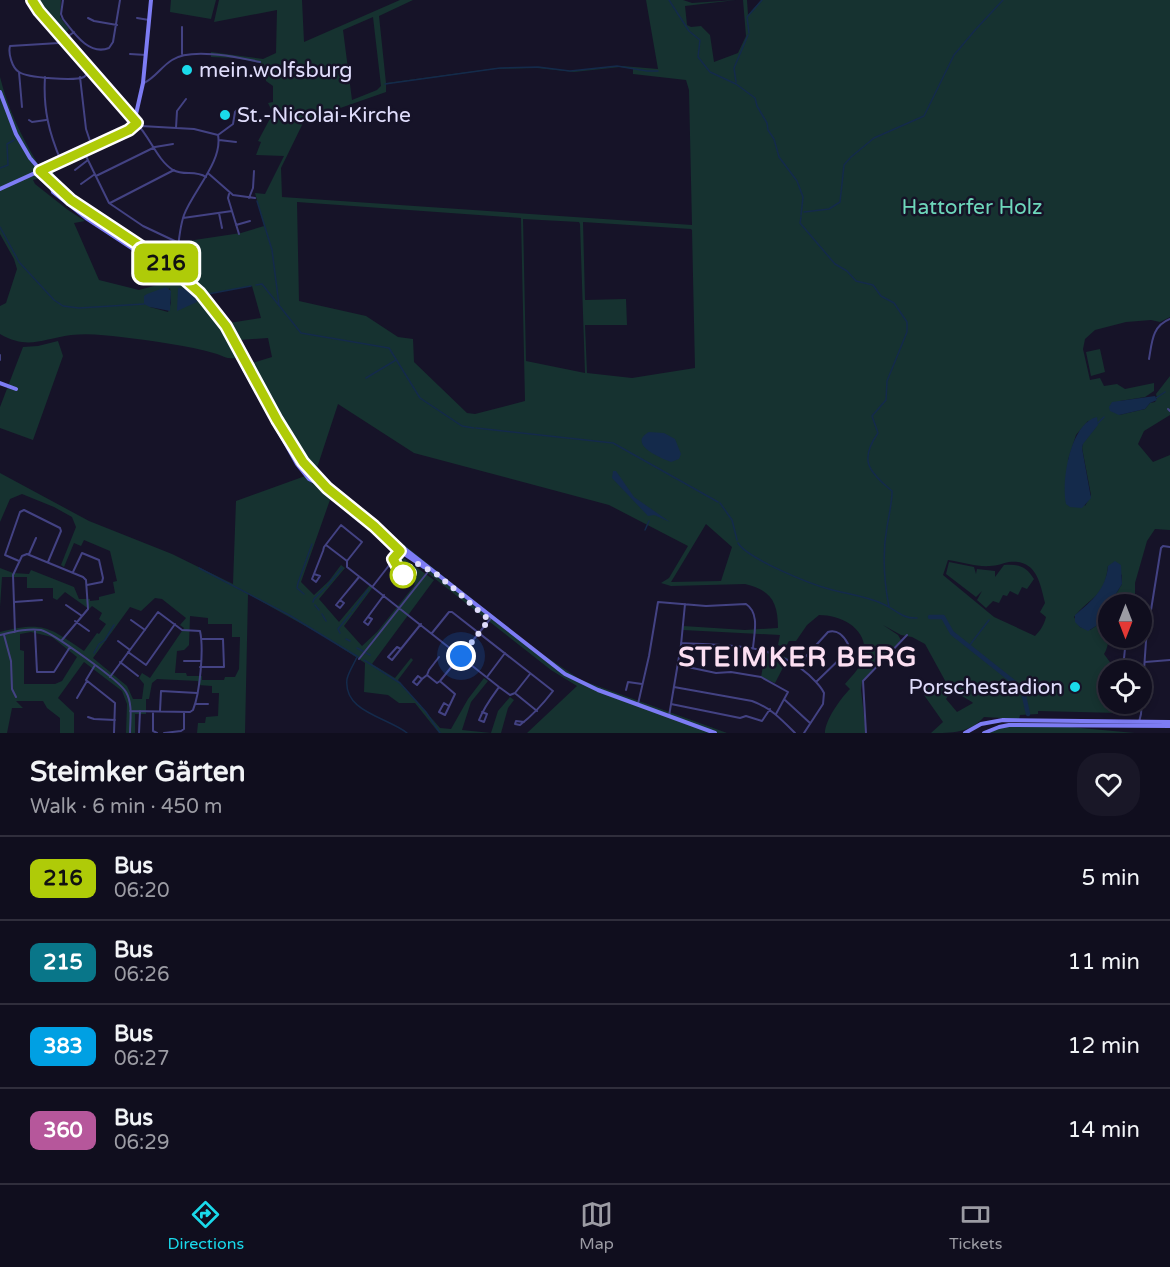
<!DOCTYPE html>
<meta charset="utf-8">
<style>
:root{--surface:#100e1e;--page:#191727;--text:#f1f3f6;--muted:#9c9ca4;--line:#302e3c;--accent:#1adaeb}
body{margin:0;font-family:"Varela Round",sans-serif;background:var(--page);color:var(--text);height:100vh;display:flex;flex-direction:column;font-size:22px;white-space:nowrap}
*{box-sizing:border-box;margin:0}
p{font-size:20px;color:var(--muted)}
.icon{flex:none;width:33px;height:33px;fill:none;stroke:currentColor;stroke-width:2;stroke-linecap:round;stroke-linejoin:round}
.map{position:relative;height:733px;overflow:hidden}
.drawer{display:flex;flex-direction:column;background:var(--surface);flex:1}
.drawer>*{flex:none}
.badge{padding:0 12px;border-radius:9px;font-size:21px;line-height:39px}
.needle{width:39px;rotate:180deg}
.tools{position:absolute;left:1098px;top:594px;display:grid;gap:12px}
.tools a{display:grid;place-items:center;width:54px;height:54px;border-radius:50%;background:var(--surface);box-shadow:0 3px 9px #0003,0 0 0 2px var(--line);font-size:30px}
.you{position:absolute;width:30px;height:30px;margin:-15px;border:4px solid #fff;border-radius:50%;background:#1a73e8;box-shadow:0 0 0 9px #1a73e833}
.map>.badge{position:absolute;translate:-50% -50%;box-shadow:0 0 0 3px #fff}
.round{display:grid;place-items:center;flex:none;width:63px;height:63px;border-radius:24px;background:var(--page)}
.head{display:flex;align-items:center;justify-content:space-between;height:102px;padding:0 30px}
h1{font-size:28px;font-weight:700;line-height:45px}
ul{padding:0;list-style:none}
li{display:flex;align-items:center;gap:18px;height:84px;padding:0 30px;border-top:2px solid var(--line)}
li div{flex:1}
li b{display:block;font-size:22px}
li em{font-style:normal}
li .badge{min-width:66px;font-weight:700;text-align:center}
.dock{display:flex;justify-content:space-around;align-items:center;height:84px;border-top:2px solid var(--line);background:var(--surface);font-size:16px;color:var(--muted)}
.dock a{display:grid;justify-items:center;gap:3px}
.dock .on{color:var(--accent)}
.map>svg:first-child{display:block}
</style>
<div class="map">
<svg width="1170" height="733" viewBox="0 0 1170 733">
<rect width="100%" height="100%" fill="#161328"/>
<!-- green -->
<path fill="#163230" fill-rule="evenodd" d="M34,0H61L60,17L69,29L63,35Z
M171,0H216L211,19L170,12Z
M219,0H302L304,42L400,0H413L379,16L386,83L497,68L539,67L570,71L622,66L658,69L646,0H683L692,3L736,0L685,6L687,25L691,27L701,26L710,35L714,62L738,53L746,36L743,0H747L748,15L761,0H1170V317L1160,322L1151,320L1126,322L1095,330L1085,339L1083,349L1090,380L1100,378L1104,386L1117,384L1125,389L1154,383V391L1145,397L1120,401L1119,415L1145,409L1150,403L1155,402L1157,398L1156,394L1170,376V415L1144,431L1138,444L1153,462L1170,455V530L1155,529L1147,541L1135,583V604H1110L1122,584V575L1108,566C1105,597 1090,597 1074,617L1080,627L1090,630L1096,626L1108,607C1108,623 1112,641 1104,654L1112,665L1128,670H1108V704H1139V707L1120,706L1119,713L1038,711V714L1020,715L1019,719L984,717C970,733 952,733 931,733L943,722L924,695L932,682L940,686H948L925,644L912,637L901,635L883,625L898,635L901,640L862,681L861,690L866,733H825C825,720 841,698 850,689L845,684C851,677 859,669 862,661C873,632 844,615 819,615L807,625L796,641H789L785,648L778,645L780,635L683,630V626L745,630L778,628C778,602 771,590 745,584L671,586L661,583L669,578L688,546L609,505L414,453L338,404L316,471L340,494L539,652L581,680L727,733H527L577,686L551,670L331,497L301,582L314,595L329,581L341,565L345,568L319,599L339,622L370,585L373,587L344,626L362,646L377,632L414,586L416,578L409,568L397,558L398,554L434,580L372,664L395,678L411,658L413,660L398,680L440,728L451,729L468,699L484,678L488,681L471,702L462,730L491,733L498,711L510,697L514,700L508,708L501,733H439L415,703H399L388,695L364,692L365,663L325,637L248,594L245,733H197L198,723H205L206,717L218,716L219,693H212V686L198,685V681L157,679L152,683L149,699H146V714H135V733H126L127,704L122,691L84,662L58,698L74,713V733H60V718L47,708L43,701H16L23,708H12L7,733H0V632C43,621 49,627 84,651L97,633L99,634L106,624L99,619L102,613L92,606L89,609L65,592L57,600L53,598V588H27V577H2L0,607V568L13,573L29,574L31,570L74,587L79,599H90V601L99,600V597L115,593L113,582L117,581L110,551L84,540L81,546L74,543L64,567L61,565L76,527L72,517L54,507L22,494L10,499L0,522V473L89,521L172,554L233,584L236,501L308,475L292,456L238,357C229,360 225,357 217,354C186,345 153,341 121,337C105,335 88,333 71,335C42,339 28,350 0,334V306L6,303L17,269L14,259L0,234V77C8,109 21,136 38,164H50L59,185L66,192L93,212L179,267L181,242L241,233L264,226L255,193L265,194L284,156L256,155L261,142L258,141L273,113L268,103L273,102V86L266,81L264,64L236,58L211,57V52L263,59L276,53L277,10L214,22ZM373,17L381,86L377,90L352,100L343,30ZM620,67L633,69V74L686,80L689,90L692,225L282,197L281,168L303,123L306,120L386,92V84L495,69L537,68L574,72ZM40,178L88,217L173,273L172,281L139,290L99,280L74,223L85,221L68,210L35,184L33,180ZM297,202L521,218L525,401L475,414L467,413L414,362L413,339L398,337L366,316L299,301ZM523,219L579,222L580,224L585,373L526,361ZM583,222L691,229L692,230L695,368L632,378L587,373L585,325H627L626,299L585,300ZM252,286L261,318L229,323L207,294ZM170,288L171,303L168,312L150,307ZM268,338L272,357L252,363L239,340ZM1088,421L1096,427L1083,443L1082,448L1091,495L1085,506L1068,460L1076,435ZM706,524L732,547L721,581L671,582ZM948,560C962,562 977,567 990,566C997,566 1003,563 1009,562C1036,559 1040,582 1045,603L1040,612L1046,617C1044,625 1040,631 1035,636L994,617L943,575ZM155,598L162,599L186,618L180,625L184,628L150,678L142,673L139,678L144,684L142,699H133L127,686L93,658L130,607L141,611ZM190,616L208,618V624H232V637H240L239,669L235,677H225L224,680H202V676H187L186,673H175L177,651L184,650L189,645ZM31,632L52,637L77,657L62,681L55,684H24V651L20,650V634ZM952,690L972,702L973,703L957,712L946,699Z
M58,341L63,356L33,440L0,428V407L23,347L38,346Z
M1100,349L1105,372L1091,376L1086,352Z
M949,562L974,567L976,574L977,569L995,571V577L1004,565C1019,564 1026,566 1034,579L1027,589L1022,587L1018,595L1010,591L1007,596L1003,595L999,603L993,601L986,608L977,600L982,591L976,597L946,574Z
M766,650L788,658L775,683L761,677Z
M1016,726L1070,727L1135,733H988L1002,727Z"/>
<!-- water -->
<path fill="#142a4b" d="M166,287L171,291L170,311L150,307L144,304V296L147,294Z
M178,288C189,289 195,290 197,302L177,311Z
M1155,396L1157,400L1150,403L1145,409L1119,415L1110,411L1109,407L1112,402Z
M1097,417L1098,425L1083,444L1082,448L1091,498L1082,508L1070,507L1066,504C1061,482 1070,423 1097,417Z
M649,432L664,433L675,439L681,454L679,459L671,462C660,458 627,444 649,432Z
M613,471H616L634,497L670,522L654,515L648,516L612,478Z
M1115,561L1121,565L1122,584L1096,626L1088,631L1080,627L1075,622V615C1092,601 1106,589 1108,566Z"/>
<g fill="none" stroke-linecap="round" stroke-linejoin="round">
<!-- stream -->
<path stroke="#142a4b" stroke-width="1.5" d="M669,0L689,31L700,40L698,57L710,72L736,84L755,98L757,106L767,123L768,130L774,139L779,157L797,181L803,197L801,215
M977,28L1003,0
M749,33L747,17L762,0
M736,82L734,68L748,35
M385,84L500,68L538,67L570,71L617,66L647,71H658
M851,157L874,138L924,116L954,55L976,29
M0,168L8,165L7,144L14,140
M257,201L272,250L279,305
M804,212L829,209L840,202L844,165L850,158
M801,217L800,223L835,264L847,271L856,281L873,285L881,296L894,303L907,322V332L887,381L886,400L872,416L878,433C859,460 868,471 892,491C892,504 889,514 887,527C882,554 884,581 889,607
M0,227L19,262L54,300L63,306L79,308L144,304
M256,285L262,284L301,333L389,348L420,398L462,426L474,428
M208,294L251,286
M366,378L396,360
M1156,398L1165,392
M1098,423L1104,417
M476,428L613,443L718,502
M720,503L732,520L737,540
M645,530L649,521
M738,543C748,559 810,584 829,589C846,594 866,596 883,604C895,609 902,619 917,618
M199,568L289,615L358,657
M327,586L342,568
M304,594L297,588L298,583L312,544
M313,602L314,599L325,588
M315,605L319,610
M352,611L368,590
M322,614L326,621
M340,633L338,629L351,613
M346,639L350,641
M969,646L989,620
M357,648L370,655
M94,653L99,644L105,640L114,625
M357,657C354,664 349,671 347,679C343,712 387,717 407,733
M364,660L400,683L426,712L440,733"/>
<!-- river -->
<path stroke="#142a4b" stroke-width="4.5" d="M930,617H943L952,633L1020,687L1024,696L1028,714"/>
<!-- street -->
<path stroke="#434283" stroke-width="2" d="M32,0L39,11L133,118
M63,0L61,14L63,19C74,33 89,56 109,48L113,42L120,0
M88,18L94,21L117,25
M137,18L149,20
M182,27V54
M74,32L59,43L10,46C8,53 12,68 19,72C27,78 75,81 84,77C85,76 91,71 92,71
M130,54L146,55
M19,72L22,107
M45,77C43,109 49,133 61,161
M80,77L86,129L92,147
M144,83C155,78 162,66 172,60C191,47 238,57 260,62
M29,120L32,122L46,120
M137,124C150,137 157,160 173,170C184,176 195,170 206,177
M141,126L194,129L218,135
M176,128L177,111L186,99
M218,135L233,124L235,112L238,109
M219,140L236,142
M84,152L109,203L143,226L179,243
M75,170L88,160
M209,174L233,195L255,198
M96,176L155,147L173,144
M81,184L95,174
M229,194L228,198L239,234
M249,198L253,188L254,171
M110,203L174,170
M219,213L222,228
M183,218L232,211
M236,225L250,221
M176,270C178,253 178,232 184,215C193,191 223,161 218,135
M0,355V360
M1149,359C1152,342 1152,326 1170,319
M1168,409L1170,411
M326,545L347,561
M29,554L36,538
M19,561L5,555L20,512L24,510L60,528L61,531L48,562
M347,561V567L499,687L510,695L515,693
M73,572L82,553L99,560L103,578L102,582L87,585
M314,574L320,576L316,582L312,579L323,551L324,547L341,525L362,542L347,561
M373,586L401,550
M340,600L344,603L340,608L336,605L340,600L359,577
M14,602L42,600
M66,605L82,616
M368,617L372,619L368,625L364,622L384,595
M131,620L145,630
M75,621L89,631
M35,631L37,672H54L70,647
M15,632L13,575L22,556L27,554L83,577L86,580L88,609L62,640
M432,633L449,612H452L553,691C543,704 533,715 520,725L515,724L516,721L524,722
M0,635C13,632 28,628 41,630C53,633 120,681 126,692C133,704 130,720 130,733
M4,635L11,661L12,689L16,697
M118,641L130,650
M681,643C728,646 773,642 809,675C815,681 821,686 824,693L823,704L804,733
M401,649L397,647L388,657L392,660L421,624
M128,652L146,665L175,624
M359,659L427,573
M184,661H200
M120,662L138,676
M1145,662L1170,660
M95,665L86,680L115,703L114,733
M678,665L716,673L731,672L761,677L788,692L776,714
M798,665L828,632C837,629 844,636 848,644L846,653L816,682
M200,667H224L223,639H202
M1117,667L1144,670
M1123,668L1126,639
M427,675L429,670L439,657
M110,677L158,612L182,630L200,631C204,649 200,693 193,710L190,712L130,711
M487,677L505,653
M422,679L417,685L413,682L418,676L422,679L427,675L437,683L440,681L491,618
M441,682L455,694L445,715L439,712L444,703L449,706
M674,687L752,701C771,708 781,719 795,733
M626,690L628,682L642,684
M515,693L530,674
M516,694L537,711
M77,698L87,681
M785,700L810,723
M196,704H208
M638,704L649,656L658,602L706,606L746,604C760,613 754,634 753,648
M671,704L740,718L746,716L762,721L770,709
M160,711L161,691L197,693
M153,712V731L157,733
M482,712L487,714L484,722L479,720C484,707 491,698 499,687
M669,716L681,645L685,604
M88,717L94,719L115,720
M1139,722L1141,714L1146,641L1161,548L1163,546L1170,547
M139,733L140,711
M164,733L181,731L184,729V712
M866,733L863,681L907,635"/>
<!-- secondary -->
<path stroke="#7d7cf4" stroke-width="4" d="M0,92L16,134L30,158L50,181L53,192L86,218L156,264L176,271L193,286L226,326L242,355L244,369L297,464L309,479L327,488L565,674L598,690L715,733
M0,189L125,132L137,123L133,118L136,114L143,83L151,0
M0,383L16,389
M381,533L400,551L424,567
M965,733L981,724L1003,720L1170,722
M984,733L999,727L1009,725L1170,726"/>
</g>
<g fill="none" stroke-linecap="round" stroke-linejoin="round">
<!-- line casing -->
<g stroke="#fff" stroke-width="14">
<path id="line" d="M32,0L39,11L137,123L129,130L40,171L71,200L166,263L200,293L226,326L277,420L303,462L327,488L374,526L400,551L393,559L402,575L406,578L410,573L407,570L401,569"/>
</g>
<!-- line -->
<use href="#line" stroke="#afcb08" stroke-width="9"/>
<!-- walk -->
<path stroke="#e0ddfc" stroke-width="6" stroke-dasharray="0 10.8" d="M403,575L414,562L435,573L452,587L489,620L461,656"/>
</g>
<!-- markers -->
<g fill="#1adaeb" stroke="#161328" stroke-width="2">
<circle cx="187" cy="70" r="6"/>
<circle cx="225" cy="115" r="6"/>
<circle cx="1075" cy="687" r="6"/>
</g>
<circle fill="#fff" stroke="#afcb08" stroke-width="3" cx="403" cy="575" r="12"/>
<g text-anchor="middle" stroke-width="5" stroke-linejoin="round" paint-order="stroke">
<!-- poi labels -->
<g font-size="21" fill="#e0ddfc" stroke="#161328" text-anchor="start">
<text x="199" y="77">mein.wolfsburg</text>
<text x="237" y="122">St.-Nicolai-Kirche</text>
<text x="1063" y="694" text-anchor="end">Porschestadion</text>
</g>
<!-- park labels -->
<g font-size="21" fill="#6ed7bb" stroke="#161328">
<text x="972" y="214">Hattorfer Holz</text>
</g>
<!-- district labels -->
<g font-size="27" font-weight="bold" letter-spacing="1.5" fill="#fcdff2" stroke="#161328">
<text x="798" y="666">STEIMKER BERG</text>
</g>
</g>
</svg>
<div class="tools">
<a><svg class="needle" viewBox="-14 -14 28 28"><path d="M0-13l5 13h-10z" fill="#e53935"/><path d="M0 13l5-13h-10z" fill="#9c9ca4"/></svg></a>
<a><svg class="icon" aria-label="locate" viewBox="0 0 24 24"><circle cx="12" cy="12" r="6"/><path d="M12 2v4M12 18v4M2 12h4M18 12h4"/></svg></a>
</div>
<div class="you" style="left:461px;top:656px"></div>
<b class="badge" style="left:166px;top:263px;background:#afcb08;color:#111">216</b>
</div>
<section class="drawer">
<div class="head"><div><h1>Steimker Gärten</h1><p>Walk · 6 min · 450 m</p></div><a class="round"><svg class="icon" aria-label="heart" viewBox="0 0 24 24"><path d="M12 20l-8-8c-3-5 5-10 8-4 3-6 11-1 8 4z"/></svg></a></div>
<ul>
<li><span class="badge" style="background:#afcb08;color:#111">216</span><div><b>Bus</b><p>06:20</p></div><em>5 min</em></li>
<li><span class="badge" style="background:#097689;color:#fff">215</span><div><b>Bus</b><p>06:26</p></div><em>11 min</em></li>
<li><span class="badge" style="background:#00a0e3;color:#fff">383</span><div><b>Bus</b><p>06:27</p></div><em>12 min</em></li>
<li><span class="badge" style="background:#b6579b;color:#fff">360</span><div><b>Bus</b><p>06:29</p></div><em>14 min</em></li>
</ul>
</section>
<nav class="dock">
<a class="on"><svg class="icon" aria-label="directions" viewBox="0 0 24 24"><path d="M12 3l9 9-9 9-9-9zM9 14v-3h6M13 9l2 2-2 2"/></svg>Directions</a>
<a><svg class="icon" aria-label="map" viewBox="0 0 24 24"><path d="M3 6l6-2 6 2 6-2v14l-6 2-6-2-6 2zM9 4v14M15 6v14"/></svg>Map</a>
<a><svg class="icon" aria-label="tickets" viewBox="0 0 24 24"><path d="M3 7h18v10H3zM15 7v10"/></svg>Tickets</a>
</nav>
